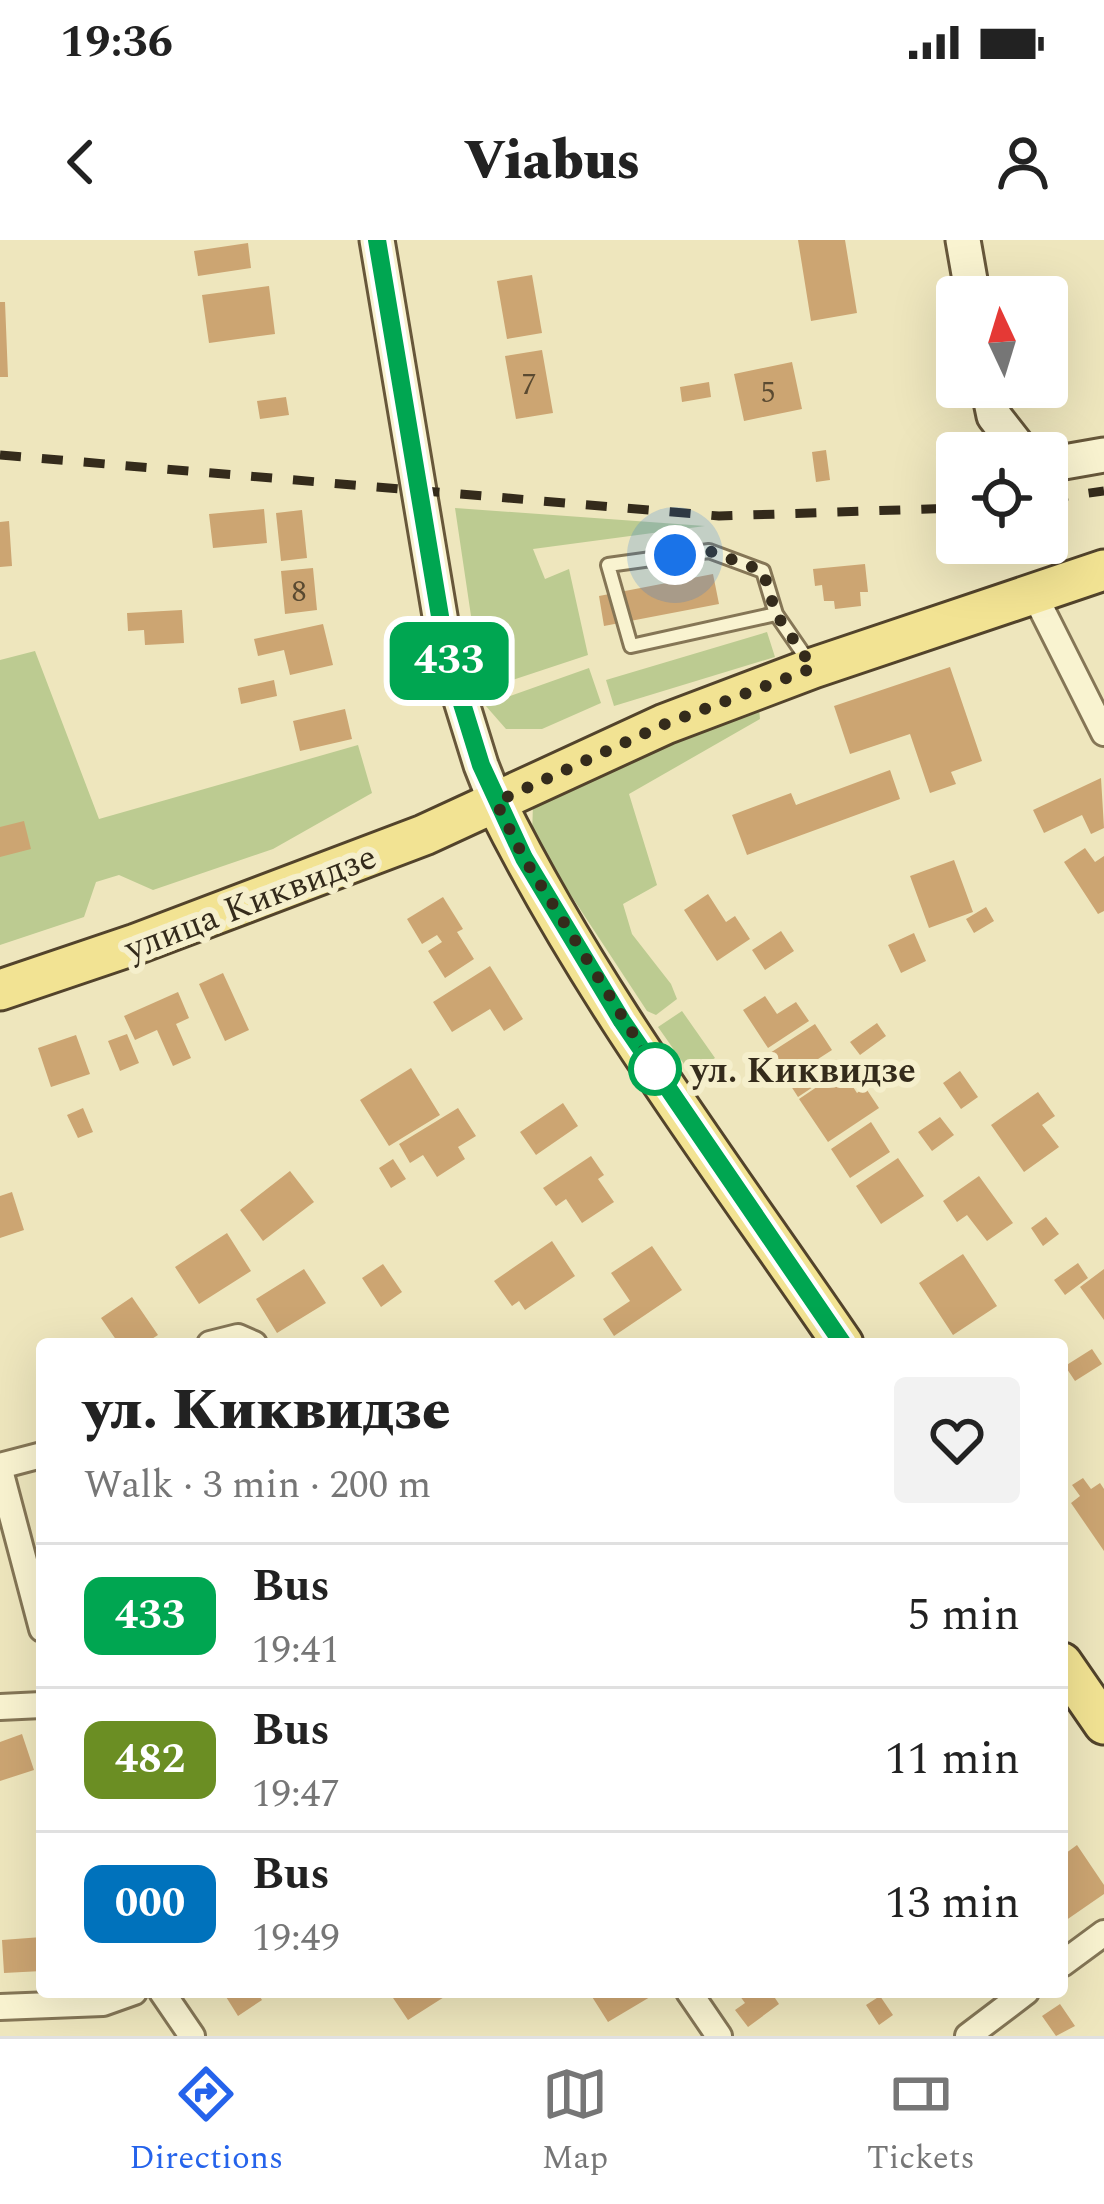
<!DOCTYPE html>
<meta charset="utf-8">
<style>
:root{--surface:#fff;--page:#f2f2f2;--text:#222;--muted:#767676;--line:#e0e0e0;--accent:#2563eb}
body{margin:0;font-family:Spectral,serif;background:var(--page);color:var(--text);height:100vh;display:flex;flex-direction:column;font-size:45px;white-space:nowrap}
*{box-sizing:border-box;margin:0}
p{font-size:39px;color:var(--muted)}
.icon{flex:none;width:66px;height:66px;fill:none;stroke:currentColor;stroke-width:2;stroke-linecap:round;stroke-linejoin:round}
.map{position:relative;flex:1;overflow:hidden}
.side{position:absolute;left:36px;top:1098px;width:1032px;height:660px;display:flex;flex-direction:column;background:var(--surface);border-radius:12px;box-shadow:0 12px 48px #0002}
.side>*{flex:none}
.badge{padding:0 24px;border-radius:18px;font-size:42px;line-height:78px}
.needle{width:78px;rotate:356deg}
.controls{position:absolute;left:936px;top:36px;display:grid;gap:24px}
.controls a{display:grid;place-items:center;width:132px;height:132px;border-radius:12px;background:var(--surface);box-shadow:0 12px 48px #0002;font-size:60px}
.you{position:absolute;width:60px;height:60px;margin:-30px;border:9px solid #fff;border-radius:50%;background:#1a73e8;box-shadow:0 0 0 18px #1a73e833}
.map>.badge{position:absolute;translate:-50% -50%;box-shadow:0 0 0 6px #fff}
.round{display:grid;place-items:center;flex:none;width:126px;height:126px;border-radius:12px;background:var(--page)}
.head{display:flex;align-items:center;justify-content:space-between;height:204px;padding:0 48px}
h1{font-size:57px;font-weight:800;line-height:90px}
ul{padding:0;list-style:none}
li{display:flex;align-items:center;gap:36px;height:144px;padding:0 48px;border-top:3px solid var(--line)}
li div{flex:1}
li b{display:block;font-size:45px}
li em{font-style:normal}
li .badge{min-width:132px;font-weight:700;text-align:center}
.status{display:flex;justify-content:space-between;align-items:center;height:84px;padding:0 60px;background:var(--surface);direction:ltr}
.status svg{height:33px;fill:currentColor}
header{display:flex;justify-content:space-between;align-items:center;height:156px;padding:0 48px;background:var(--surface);font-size:54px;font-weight:800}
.tab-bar{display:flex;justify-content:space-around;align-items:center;height:168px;border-top:3px solid var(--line);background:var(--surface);font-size:33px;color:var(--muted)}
.tab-bar a{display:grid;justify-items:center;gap:6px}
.tab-bar .current{color:var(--accent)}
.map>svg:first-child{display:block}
</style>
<div class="status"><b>19:36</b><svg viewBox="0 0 49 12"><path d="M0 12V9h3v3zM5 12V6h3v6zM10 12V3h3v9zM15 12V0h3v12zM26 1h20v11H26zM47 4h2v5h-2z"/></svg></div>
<header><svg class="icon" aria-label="back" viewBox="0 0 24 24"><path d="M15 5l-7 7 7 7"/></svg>Viabus<svg class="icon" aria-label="person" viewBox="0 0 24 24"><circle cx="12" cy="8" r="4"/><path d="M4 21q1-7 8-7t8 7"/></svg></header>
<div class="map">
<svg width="1104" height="1796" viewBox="0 0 1104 1796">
<rect width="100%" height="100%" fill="#eee6bd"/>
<!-- green -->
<path fill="#bccb91" d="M455,268L705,286L533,309L545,339L569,329L588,415L482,450Z
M767,392L775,417L614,466L606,440Z
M35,411L99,579L358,505L372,553L273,609L153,650L119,635L96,642L84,677L0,705V420Z
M589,428L601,463L542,489H506L485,465Z
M759,468L760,479L629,554L657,645L623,664L632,694L671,744L677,759L656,775L647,771L532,596L533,564L560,543Z
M682,771L715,818L691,834L658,787Z"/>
<!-- building -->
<path fill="#cca572" d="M798,0H845L857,73L811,81Z
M248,3L251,28L198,36L194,11Z
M532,35L542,93L507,99L497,41Z
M269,46L275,94L209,103L202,55Z
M0,62H5L8,137H0Z
M542,110L553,173L516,179L505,116Z
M792,122L802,169L744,181L734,134Z
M709,142L711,157L682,162L680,147Z
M286,157L289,175L260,179L257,161Z
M826,210L830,240L816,242L812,212Z
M264,269L267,303L213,308L209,274Z
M302,270L307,318L281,321L276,273Z
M9,281L12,326L0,327V282Z
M865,324L868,352H860L861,366L835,369L834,361H824L822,345L815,346L813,329Z
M313,328L317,370L285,374L281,331Z
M713,334L719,364L604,386L599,356Z
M182,370L184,403L145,405L144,390L128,391L127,373Z
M323,384L333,425L290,435L284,410L258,416L254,399Z
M950,427L982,521L951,532L956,544L930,553L910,494L850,514L834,466Z
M274,440L277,456L241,464L238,448Z
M345,469L352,499L300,511L293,481Z
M890,530L900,559L747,615L732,575L791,553L796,565Z
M1101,538L1104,588L1091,594L1082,575L1044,593L1033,570Z
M24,581L31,609L0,617V587Z
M1085,608L1095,622L1104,616V671L1098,674L1064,622Z
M954,620L973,672L929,688L910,636Z
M708,654L726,682L735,676L750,699L717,721L684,670Z
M443,657L463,689L457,692L474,719L445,738L428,711L442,702L437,695L422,704L407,679Z
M986,667L994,681L974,693L966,679Z
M781,691L794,711L765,730L752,710Z
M914,693L926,721L901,733L888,705Z
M490,726L523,779L504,791L490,769L452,792L433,762Z
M223,733L249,790L225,801L199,744Z
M178,752L189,778L176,784L191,818L173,826L157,790L135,800L124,776Z
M765,756L777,774L796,762L809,781L768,808L743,770Z
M877,783L886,796L860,815L850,802Z
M815,784L832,810L787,839L770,813Z
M127,794L139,823L120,831L108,801Z
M76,795L90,834L51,847L38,808Z
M411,828L440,875L389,906L360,860Z
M810,830L819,843L798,857L789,843Z
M842,830L857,853L865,847L879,868L828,902L799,859Z
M960,831L978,857L961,869L943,843Z
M1038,852L1055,876L1042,885L1059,907L1024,932L991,885Z
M563,863L578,886L536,915L520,892Z
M83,868L93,892L78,898L67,875Z
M458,868L476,896L458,907L465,919L437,937L423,915L410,923L399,904Z
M940,877L954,895L932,911L918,892Z
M871,882L890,912L850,938L831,909Z
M591,916L604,935L598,939L614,962L582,983L566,959L556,966L543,948Z
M898,918L924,956L881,984L856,946Z
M393,919L406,939L391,948L379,928Z
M290,931L314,962L263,1001L240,970Z
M979,936L1013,983L987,1001L967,975L957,982L943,961Z
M12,952L24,990L0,998V956Z
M1046,977L1059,994L1043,1006L1031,988Z
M227,993L251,1031L199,1064L175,1027Z
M552,1001L575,1036L525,1070L519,1061L512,1066L494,1041Z
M652,1006L682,1050L614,1096L603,1079L630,1061L611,1033Z
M963,1014L997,1066L953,1095L919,1043Z
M1078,1023L1088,1038L1065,1055L1054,1040Z
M383,1024L402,1052L381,1067L362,1038Z
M304,1029L326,1063L277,1093L256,1059Z
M1104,1029V1080L1080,1047Z
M132,1057L158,1095L144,1104H119L101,1078Z
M1092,1109L1102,1124L1075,1141L1065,1126Z
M1083,1238L1091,1249L1100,1243L1104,1249V1311L1071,1263L1080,1256L1072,1245Z
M22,1494L34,1530L0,1541V1502Z
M1077,1605L1104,1645V1654L1062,1683V1616Z
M42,1697V1731L4,1733L2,1700Z
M223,1752H257L262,1760L238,1776Z
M389,1752H452L408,1780Z
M589,1752H647L650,1757L608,1782Z
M737,1752H771L779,1764L748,1787L735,1770L745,1763Z
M880,1756L893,1775L879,1785L866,1765Z
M1060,1764L1075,1786L1056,1796L1042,1776Z"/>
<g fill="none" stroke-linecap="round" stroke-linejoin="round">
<!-- lane casing -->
<g stroke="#857656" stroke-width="18">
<path id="lane" d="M776,374L763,331L709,311L608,325L631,406L776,374L809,422"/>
</g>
<!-- street casing -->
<g stroke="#857656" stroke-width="30">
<path id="street" d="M1034,354L1104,493
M210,1104L238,1097L254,1104
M0,1226L42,1215
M0,1230L42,1389
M0,1467L42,1465
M1062,1724L1104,1693
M162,1752L192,1796
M689,1752L719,1796
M0,1767L103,1763L134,1752
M968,1796L1026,1752"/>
</g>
<!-- secondary casing -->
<g stroke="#67573a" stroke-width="39">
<path id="secondary" d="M377,0L446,412L481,525L496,563
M963,0L973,57
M988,147L994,176L1023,213
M1047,225L1104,215"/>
</g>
<!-- primary casing -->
<g stroke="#52432b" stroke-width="45">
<path id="primary" d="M496,563C591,755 723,928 843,1104
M0,750L136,704L424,595L665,484L813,428L1104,330
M1062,1423L1104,1484"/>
</g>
<!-- lane -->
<use href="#lane" stroke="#f9f3d0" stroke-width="12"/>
<!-- street -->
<use href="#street" stroke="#f9f3d0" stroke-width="24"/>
<!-- secondary -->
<use href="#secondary" stroke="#f9f3d0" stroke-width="33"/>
<!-- primary -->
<use href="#primary" stroke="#f2e393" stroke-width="39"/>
<!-- rail -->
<path stroke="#342b1b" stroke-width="9" stroke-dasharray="21 21" stroke-linecap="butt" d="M0,215L719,276L957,268
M1047,259L1104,251"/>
</g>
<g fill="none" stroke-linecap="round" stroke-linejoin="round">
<!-- line casing -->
<g stroke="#fff" stroke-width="27">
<path id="line" d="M377,0L446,412L481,525L524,618L622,781L843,1104"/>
</g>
<!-- line -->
<use href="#line" stroke="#00a651" stroke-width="18"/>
<!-- walk -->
<path stroke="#342b1b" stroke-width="12" stroke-dasharray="0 21.6" d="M655,829L524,618L496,562L665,484L813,428L776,374L763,331L709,311L675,315"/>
</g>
<!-- markers -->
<circle fill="#fff" stroke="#00a651" stroke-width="6" cx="655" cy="829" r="24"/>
<g text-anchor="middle" stroke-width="12" stroke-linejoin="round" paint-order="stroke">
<!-- number labels -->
<g font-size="30" fill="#5a4a31">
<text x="529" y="154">7</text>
<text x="768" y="162">5</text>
<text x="299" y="361">8</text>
</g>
<!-- street labels -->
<g font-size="36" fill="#342b1b" stroke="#f5efcc">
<text transform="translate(250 661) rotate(-21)" y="13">улица Киквидзе</text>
</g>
<!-- stop labels -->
<g font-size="36" font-weight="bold" fill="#342b1b" stroke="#f5efcc" text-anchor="start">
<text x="691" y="842">ул. Киквидзе</text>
</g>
</g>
</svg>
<div class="controls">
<a><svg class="needle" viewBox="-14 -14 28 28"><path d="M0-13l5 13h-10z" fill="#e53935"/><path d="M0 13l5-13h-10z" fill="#767676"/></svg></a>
<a><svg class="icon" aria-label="locate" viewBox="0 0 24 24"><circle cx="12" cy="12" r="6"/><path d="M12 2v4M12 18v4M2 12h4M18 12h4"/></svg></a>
</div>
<div class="you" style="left:675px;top:315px"></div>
<b class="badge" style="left:449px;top:421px;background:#00a651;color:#fff">433</b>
<section class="side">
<div class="head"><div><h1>ул. Киквидзе</h1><p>Walk · 3 min · 200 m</p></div><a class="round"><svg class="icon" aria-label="heart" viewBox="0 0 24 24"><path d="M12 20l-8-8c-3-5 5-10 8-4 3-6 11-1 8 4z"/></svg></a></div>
<ul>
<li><span class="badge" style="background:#00a651;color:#fff">433</span><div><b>Bus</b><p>19:41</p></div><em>5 min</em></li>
<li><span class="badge" style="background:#6b8e23;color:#fff">482</span><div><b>Bus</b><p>19:47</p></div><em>11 min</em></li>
<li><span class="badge" style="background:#0072bc;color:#fff">000</span><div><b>Bus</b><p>19:49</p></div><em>13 min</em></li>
</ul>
</section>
</div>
<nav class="tab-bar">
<a class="current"><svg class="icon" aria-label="directions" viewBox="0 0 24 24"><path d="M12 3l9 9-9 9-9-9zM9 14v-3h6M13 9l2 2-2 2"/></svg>Directions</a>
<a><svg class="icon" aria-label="map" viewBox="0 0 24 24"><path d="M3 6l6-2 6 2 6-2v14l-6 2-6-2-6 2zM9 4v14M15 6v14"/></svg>Map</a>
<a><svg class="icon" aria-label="tickets" viewBox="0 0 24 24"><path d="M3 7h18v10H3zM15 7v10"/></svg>Tickets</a>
</nav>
